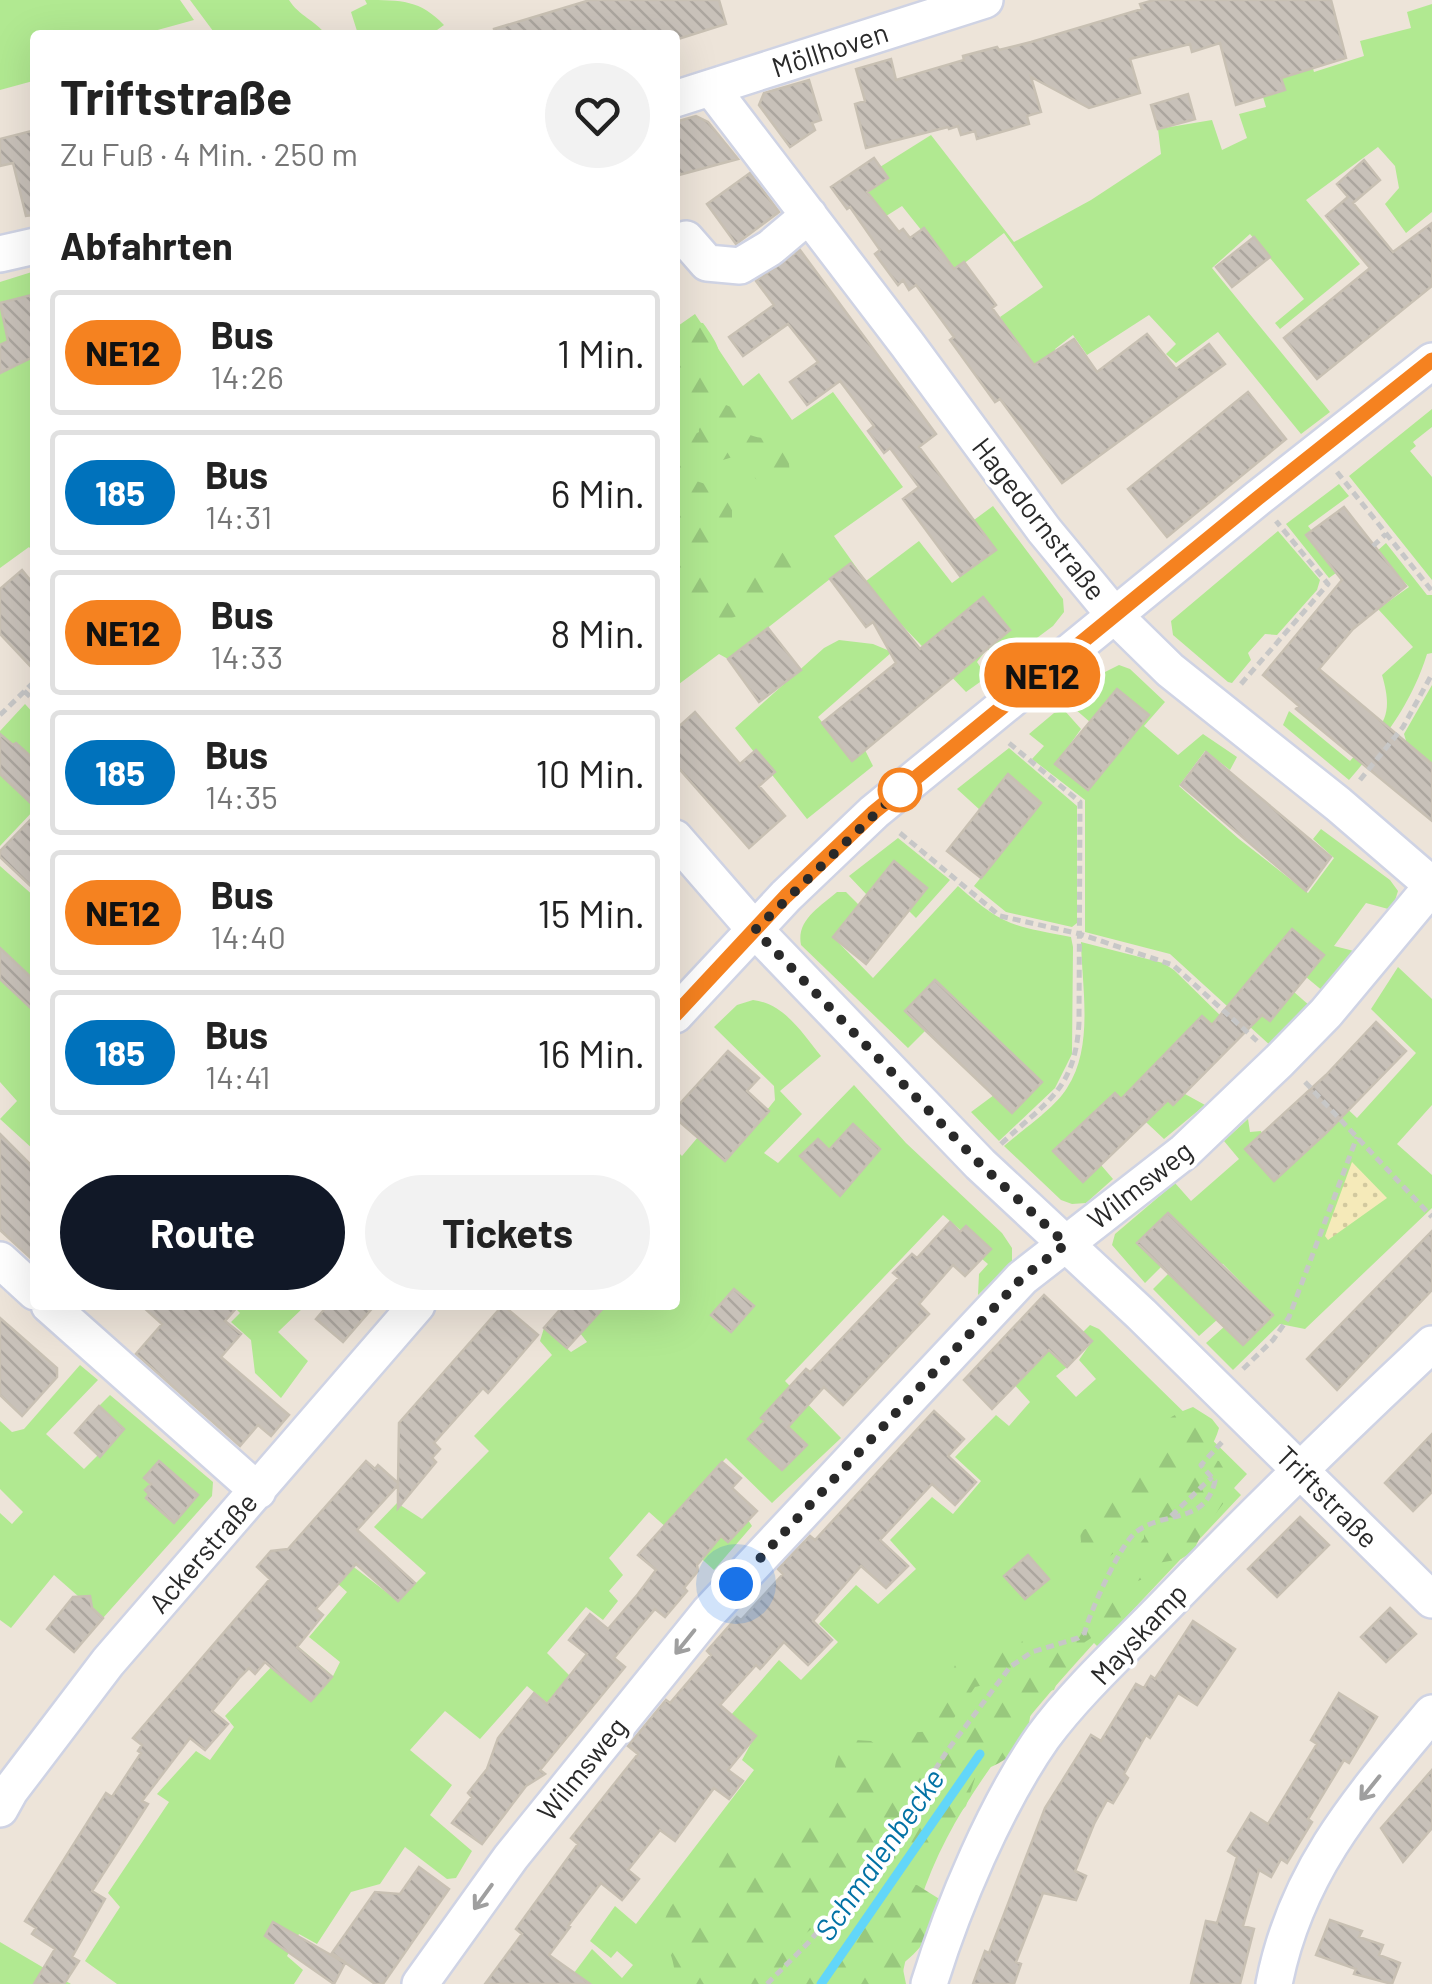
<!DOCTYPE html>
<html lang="de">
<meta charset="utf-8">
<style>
:root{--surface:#fff;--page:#f2f2f2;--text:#222;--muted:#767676;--line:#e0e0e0;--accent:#111827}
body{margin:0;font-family:Barlow,sans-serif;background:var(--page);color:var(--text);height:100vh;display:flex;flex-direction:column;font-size:38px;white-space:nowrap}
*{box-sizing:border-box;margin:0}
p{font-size:32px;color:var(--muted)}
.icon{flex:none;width:55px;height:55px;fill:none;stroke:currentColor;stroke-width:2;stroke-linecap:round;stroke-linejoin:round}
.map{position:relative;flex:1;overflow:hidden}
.drawer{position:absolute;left:30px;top:30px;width:650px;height:1280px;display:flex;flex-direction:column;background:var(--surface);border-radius:10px;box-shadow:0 10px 40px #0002}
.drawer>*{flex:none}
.badge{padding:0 20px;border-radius:32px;font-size:35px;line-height:65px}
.you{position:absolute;width:50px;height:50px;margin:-25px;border:8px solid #fff;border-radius:50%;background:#1a73e8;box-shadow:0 0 0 15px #1a73e833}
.map>.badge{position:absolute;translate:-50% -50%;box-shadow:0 0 0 5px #fff}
h2{padding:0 30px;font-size:38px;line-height:90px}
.round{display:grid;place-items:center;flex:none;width:105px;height:105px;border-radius:52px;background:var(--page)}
.overview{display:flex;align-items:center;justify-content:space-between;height:170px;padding:0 30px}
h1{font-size:48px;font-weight:700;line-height:75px}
.cta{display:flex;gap:20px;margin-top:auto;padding:20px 30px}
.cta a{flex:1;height:115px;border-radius:60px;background:var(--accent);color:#fff;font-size:40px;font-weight:700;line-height:115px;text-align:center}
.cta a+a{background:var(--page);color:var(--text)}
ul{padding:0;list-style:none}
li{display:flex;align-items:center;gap:30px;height:125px;margin:0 20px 15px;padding:0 10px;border:5px solid var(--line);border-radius:10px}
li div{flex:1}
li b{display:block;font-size:38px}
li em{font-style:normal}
li .badge{min-width:110px;font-weight:700;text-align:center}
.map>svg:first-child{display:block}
</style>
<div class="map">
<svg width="1432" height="1984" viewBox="0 0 1432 1984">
<defs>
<pattern id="forest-firs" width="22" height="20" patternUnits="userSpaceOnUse" patternTransform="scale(2.5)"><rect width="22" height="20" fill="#b1e991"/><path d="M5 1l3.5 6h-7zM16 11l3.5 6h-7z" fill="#98c87d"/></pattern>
<pattern id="sand-dots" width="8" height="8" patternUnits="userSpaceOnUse" patternTransform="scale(2.5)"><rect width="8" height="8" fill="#f5eab9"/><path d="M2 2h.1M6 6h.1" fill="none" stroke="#d2c99f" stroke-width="1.8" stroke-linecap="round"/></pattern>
<pattern id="building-back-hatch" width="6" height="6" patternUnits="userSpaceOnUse" patternTransform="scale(2.5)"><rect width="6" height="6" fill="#c8c1b9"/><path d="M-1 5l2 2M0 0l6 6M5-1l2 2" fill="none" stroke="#aca69f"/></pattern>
</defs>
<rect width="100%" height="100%" fill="#ede4d9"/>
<!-- green -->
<path fill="#b1e991" d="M0,0H180L194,20L154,31L155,35H35V87L33,81L0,90Z
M190,0H289C299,16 315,20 326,35H216Z
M365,0C402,0 420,0 444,25L430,35H337L346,31H357L351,12L367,4Z
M1432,4V212L1406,233L1385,204L1399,188L1395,166L1378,147L1306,200L1360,264L1280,329L1275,323L1304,299L1250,234L1212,268L1330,412L1301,434L1218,332L1176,363L1166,354L1176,344L1149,315L1087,355L1073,335L1055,349L1068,366L1035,371L1000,317L1043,287L1004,233L954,271L902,206L883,218L866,193L887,178L880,167L931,135L1014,242L1091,200L1161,154L1158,129L1212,120L1222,150L1247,138L1239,114L1266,107L1263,97L1285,90L1278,69L1311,62L1314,72L1364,56L1360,41L1411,28L1407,12Z
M35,271V554L29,547L0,568V282Z
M695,314L743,386L759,373L792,420L833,392L903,487L834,536L866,581L919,541L952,583L996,550L974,520L993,506L1063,599L1064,612L1053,626L1002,664L987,649L977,662L987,677L966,692L896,619L879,632L873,623L866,627L830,579L728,659L719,654L675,687V328Z
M1432,409V427L1413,442L1416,446L1410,451L1432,477V580L1349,476Z
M1339,484L1349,496L1308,526L1312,531L1306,535L1336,573L1329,578L1286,524Z
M1278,531L1320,580L1317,590L1277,635L1265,634L1248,653L1251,660L1232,683L1228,682L1173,635L1171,621Z
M1386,543L1427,595H1432V653L1427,654C1411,705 1383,740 1349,780L1283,725L1289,711L1350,761C1379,727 1396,722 1382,675L1413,647L1378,609L1409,587L1376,552Z
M839,640L873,644L892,652L818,717L852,760L865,750L873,766L807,819L735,728L824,648Z
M1119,665L1130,669L1165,702L1144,726L1178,755L1203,734L1237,757L1230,770L1205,751L1179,786L1239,839L1308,893L1334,858L1313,839L1321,829L1390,880L1398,891L1392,910L1366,903L1334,946L1358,952L1324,992L1306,977L1324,955L1293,929L1238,994L1269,1021L1294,992L1310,1006L1272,1047L1170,954L1085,932V800L1032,759L1044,746L1029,734L1054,713L1065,711L1081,729L1056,764L1088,790L1149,715L1117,689L1090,722L1068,703L1103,673Z
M1432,685V764L1407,744L1404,734Z
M25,704L35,715V809L0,846V731Z
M1009,748L1077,806V923L1072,927L1006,912L974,886L1041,803L1008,775L980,810L957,789Z
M898,838L950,880L916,918L909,911L927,888L895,861L867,895L849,876Z
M0,866L35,897L34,1150L0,1119L17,1101L0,1082Z
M958,886C1003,926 1013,926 1071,937L1073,947L1072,1054L1055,1088L999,1141L971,1112L994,1095L935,981L905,1011L925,1031L908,1048L801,945C796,920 820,907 837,892H846L859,905L833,937L873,978Z
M1081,942L1163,963L1174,970L1226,1021L1213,1027L1202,1017L1144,1076L1172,1105L1185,1094L1205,1105L1164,1139L1115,1093L1054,1150L1101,1165L1113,1179L1086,1203L1072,1204L1061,1200L1004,1146C1022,1130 1055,1108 1067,1088C1094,1047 1082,988 1081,942Z
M1398,967L1432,999V1105L1397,1144L1432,1175V1208L1305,1329L1280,1324L1233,1370L1206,1343L1225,1326L1244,1345L1273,1315L1223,1264L1138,1243L1161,1267L1145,1283L1112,1245L1115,1234L1175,1183L1191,1201L1239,1159L1224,1141L1248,1119L1250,1132L1261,1131L1262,1134L1321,1084L1357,1118L1416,1053L1371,1009Z
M753,1000C785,1004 802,1033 821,1056L780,1091L802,1114L764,1153L778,1163L854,1085L906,1143L1002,1233L1012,1248V1262L978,1295L979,1274L988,1264L982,1259L987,1253L943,1215L785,1381L841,1438L772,1503L726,1458L680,1508L728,1542L748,1520L752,1526L714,1570L649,1512L609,1558L623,1575L609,1591L618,1601L603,1620L586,1607L547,1653L587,1693L565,1718L527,1686L480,1739L445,1711L410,1750L452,1785L430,1815L472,1851L456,1878L447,1879L405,1847L380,1884L351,1892L317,1944L299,1934L287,1956L303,1970L294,1984H117L85,1961L120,1907L108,1893L169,1802L157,1794L196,1751L210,1760L234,1727L225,1716L294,1643L333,1676L340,1662L309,1637L347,1592L328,1575L342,1558L398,1601L426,1573L374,1527L397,1503L422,1519L489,1451L474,1436L552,1355L540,1341L544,1328L571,1352L587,1342L580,1333L604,1305H675V1149L682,1156L698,1137L726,1161L775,1100L774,1086L714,1027L737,1005Z
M1168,1274L1218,1319L1199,1336L1153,1289Z
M232,1305H306L278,1332L308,1361L281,1398L255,1373L251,1340L231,1322L240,1313Z
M1090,1325L1099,1329L1247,1474L1234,1488L1241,1495L1098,1647L1094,1643C1026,1718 951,1804 920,1902C911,1928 907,1957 900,1984H586L574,1973L592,1949L622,1978L633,1965L617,1951L611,1958L590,1941L615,1906L636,1924L754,1770L742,1760L755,1736L731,1715L779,1660L801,1680L838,1642L819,1624L856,1585L878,1604L916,1569L890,1540L932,1497L953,1514L981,1481L955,1457L996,1415L1009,1426L1030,1402L1002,1371L1044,1345L1067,1367L1056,1376L1076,1397L1096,1379L1079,1360L1092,1341L1083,1332Z
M80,1365L98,1380L46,1434L84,1469L124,1429L99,1406L110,1395L213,1482L212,1496L103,1618L54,1575L11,1628L0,1620V1513L12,1524L23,1512L0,1489V1421L12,1432L24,1429Z
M0,1942L71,1984H0Z"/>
<!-- forest -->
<path fill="url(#forest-firs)" d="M691,322L703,323C728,357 719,356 712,393L726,405L743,412L750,435C782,446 786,425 790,473L760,482L743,469L739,455L723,460L709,453L696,481L715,487L727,497L732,507V534L712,561L719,578L732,583L742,578L748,560L757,550H778L794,560L799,581L766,613L749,611L710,627L684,618C677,603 682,594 693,583L691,574L675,573V444L699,432L698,420L686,406L675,385V342Z
M1193,1407L1212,1419L1219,1428C1209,1464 1189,1453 1180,1492C1192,1481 1200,1459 1219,1461L1225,1471L1234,1467L1241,1472C1233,1499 1205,1519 1194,1551L1181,1559L1158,1563L1149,1577L1129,1584V1604L1123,1618L1085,1642L1072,1665L1062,1670L1054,1690C1027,1694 1033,1712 1027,1733C1021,1754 996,1766 977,1772L966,1806L952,1821H941L935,1828L932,1847L914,1859L887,1858L868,1863L837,1897L830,1914L804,1935L797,1955L785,1962L775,1984H666L675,1977C674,1941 648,1937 677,1898L690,1895L707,1901L711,1909L716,1911C725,1902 721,1889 719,1879L707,1871L709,1855L719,1844C742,1843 743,1857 758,1871L767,1869L770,1851C802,1834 794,1823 808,1797L835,1787C834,1763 834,1754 855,1740L871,1741L886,1752L898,1746L905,1733L935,1731L962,1738V1721L993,1683L975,1687L952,1721H933L919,1708L930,1693L945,1688L956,1663L989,1653L992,1645L1003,1636L1017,1637L1023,1642L1013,1664L1049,1649L1061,1633L1084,1620L1098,1598L1115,1591L1130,1557L1144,1538V1521L1180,1493L1152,1505L1133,1519C1129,1548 1101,1562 1081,1580L1070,1575L1068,1565L1081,1542L1080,1531L1091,1527L1103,1503L1105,1489L1115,1483L1123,1467L1133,1463C1138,1452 1146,1447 1159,1446C1154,1423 1174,1414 1193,1407Z
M879,1870L899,1875L905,1884L917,1885L941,1900C936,1927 924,1948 902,1964L906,1984H793L794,1978L817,1971L821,1961L818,1949L831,1934L841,1912L861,1901L869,1880Z"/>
<!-- sand -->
<path fill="url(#sand-dots)" d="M1352,1162L1387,1198L1328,1240L1325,1236Z"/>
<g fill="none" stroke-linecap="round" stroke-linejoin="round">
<!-- stream -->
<path stroke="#62d6f9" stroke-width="9" d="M821,1984L980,1754"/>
</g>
<!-- building -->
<path fill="url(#building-back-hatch)" stroke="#c8c0b3" stroke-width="2.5" d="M590,0H719L726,24L675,40V35H495L494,29Z
M1154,0H1331L1346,58L1281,78L1285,90L1236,105L1220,43L1192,52L1190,44L1130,59L1140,93L1089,108L1031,77L1041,112L1027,116L1029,124L977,139L975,131L961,135L958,126L949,129L948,127L866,148L855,104L865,101L856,69L891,59L896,80L964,60L963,56L997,47L999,50L1031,42L1142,9L1140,4Z
M809,80L821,120L812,123L815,130L790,147L759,105L764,93Z
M1188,94L1195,119L1158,129L1151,105Z
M696,116L708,122L738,159L675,176V122Z
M35,130V215L26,216L13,163L0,166V139Z
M874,158L888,178L867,192L899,232L903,229L910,238L924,228L954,269L964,262L996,305L992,308L1034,365L1074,339L1097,372L1147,334L1176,369L1209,344L1225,364L1062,483L1000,399L995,402L950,340L954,337L916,285L909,290L903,280L898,285L875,254L880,250L850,207L847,209L831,187Z
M1364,160L1380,180L1353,203L1393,252L1432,223V286L1317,379L1284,338L1370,268L1326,216L1348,197L1337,184Z
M750,173L779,212L736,244L707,204Z
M1254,237L1270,257L1232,287L1216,267Z
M800,250L936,434L919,447L996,550L960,576L903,499L919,487L890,448L884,453L868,431L874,426L840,381L807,405L790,382L818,362L788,324L743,356L729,337L774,305L756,281Z
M35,294V356L0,373V345L8,341L0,303Z
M1248,392L1286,439L1167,537L1128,489Z
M1344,507L1406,586L1353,629L1319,669L1432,764V821L1296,709L1299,706L1263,675L1342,580L1306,535Z
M851,563L920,649L983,597L1010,630L852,761L822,723L896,663L873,622L866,627L830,579Z
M22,570L35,586V671L0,634V589Z
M768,628L801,670L759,702L728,659Z
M1117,689L1149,715L1088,790L1055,764Z
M695,712L740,764L756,750L775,772L759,786L785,816L749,848L675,764V730Z
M0,734L13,745L16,743L35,760V807L0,774Z
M1206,752L1331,857L1306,891L1181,785Z
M1008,774L1041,803L981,878L947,851Z
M35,815V890L0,857V851Z
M894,861L927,888L866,964L833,937Z
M1292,929L1324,955L1270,1021L1262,1015L1173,1105L1168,1100L1083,1182L1053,1151L1115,1093L1121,1099L1202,1016L1212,1025Z
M0,948L35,981V1012L0,979Z
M935,980L1042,1082L1012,1113L905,1011Z
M1376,1022L1406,1051L1327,1132L1274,1181L1245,1149L1326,1075Z
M728,1051L759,1078L747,1091L769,1111L725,1161L675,1118V1109Z
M853,1124L880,1149L840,1196L800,1156L818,1139L829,1150Z
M0,1134L35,1169V1262L0,1230Z
M1168,1213L1273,1315L1243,1345L1137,1243Z
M950,1222L960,1232L966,1226L991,1249L965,1276L953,1265L919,1304L929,1314L843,1405L824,1387L788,1427L807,1445L782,1470L748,1439L765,1421L761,1418L806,1369L810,1372L899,1278L893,1273L912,1254L917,1258Z
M1432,1231V1290L1337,1390L1307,1359Z
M734,1289L754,1306L731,1332L711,1315Z
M1044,1295L1092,1341L1067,1367L1049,1350L992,1409L964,1380Z
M141,1305H239L225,1321L241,1334L221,1357L289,1415L271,1436L258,1425L240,1446L136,1354L162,1324Z
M328,1305H375L343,1342L316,1319Z
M503,1305L538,1335L488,1393L483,1388L434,1443L440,1449L432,1458L436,1462L398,1508V1485L357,1530L415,1583L398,1601L356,1564L316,1609L323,1615L297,1647L332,1677L311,1701L265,1662L255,1674L249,1668L240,1677L212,1711L228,1724L205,1750L190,1738L142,1801L148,1804L92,1891L105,1899L72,1957L79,1961L64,1984H34L55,1949L32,1934L36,1928L25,1921L106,1793L112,1797L141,1753L138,1751L142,1745L133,1738L270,1579L257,1567L271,1551L288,1549L366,1461L375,1469L378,1465L398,1483L399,1423Z
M564,1305H606L567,1348L544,1328Z
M0,1318L57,1368V1377L22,1416L0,1395Z
M99,1406L124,1429L100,1457L75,1433Z
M934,1411L964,1439L948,1456L976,1482L955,1505L932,1484L880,1540L908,1566L886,1588L861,1566L813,1621L832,1640L808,1665L784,1642L760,1669L756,1665L720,1705L756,1736L728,1770L743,1781L729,1799L714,1788L675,1841L660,1830L628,1870L639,1879L622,1900L601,1883L568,1926L570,1927L549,1955L590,1984H485L522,1934L516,1929L578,1844L571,1838L638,1754L628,1746L666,1700L670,1703L711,1655L707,1651L737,1617L741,1620L783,1574L778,1569L810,1536L815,1540Z
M1432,1434V1492L1413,1511L1385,1483Z
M159,1461L198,1495L174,1523L146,1498L149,1494L145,1490L151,1484L144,1478Z
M722,1462L741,1478L732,1488L757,1511L728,1542L721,1536L697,1565L698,1571L684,1588L687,1591L665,1617L655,1609L638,1629L614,1658L625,1667L540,1770L545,1774L526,1786L482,1844L452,1823L472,1797L468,1793L487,1769L498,1738L534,1693L547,1704L587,1654L569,1640L590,1614L608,1629L638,1594L656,1570L638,1555Z
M1300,1517L1329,1545L1277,1597L1248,1569Z
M1028,1555L1049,1579L1025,1599L1004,1576Z
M90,1596L92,1608L103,1618L74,1652L47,1629L73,1597Z
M1390,1608L1416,1634L1386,1662L1361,1637Z
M1193,1621L1235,1649L1197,1705L1178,1693L1150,1738L1146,1735L1124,1774L1128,1778L1113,1803L1107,1800L1094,1824L1075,1871L1086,1876L1076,1900L1043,1893L1016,1962L1021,1964L1014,1984H973L985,1951L989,1953L1045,1808L1091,1735L1101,1741L1136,1684L1144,1688L1151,1676L1155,1679Z
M1339,1693L1377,1717L1349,1763L1344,1760L1308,1819L1312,1822L1287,1863L1281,1859L1271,1877L1259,1870L1243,1926L1254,1929L1240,1984H1191L1206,1921L1217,1923L1237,1857L1228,1851L1251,1813L1268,1824L1317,1744L1311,1740Z
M1432,1770V1828L1403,1862L1381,1828Z
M419,1867L449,1889L383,1984H375L332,1953L375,1892L400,1894Z
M1330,1920L1362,1931L1359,1937L1383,1945L1379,1955L1400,1963L1392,1984L1354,1974L1356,1969L1316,1955Z
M273,1922L345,1963L334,1984L265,1936Z"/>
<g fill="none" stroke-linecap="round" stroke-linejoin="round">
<!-- minor casing -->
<g stroke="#cfd3e4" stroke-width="40">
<path id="minor" d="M712,89L907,344L1044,530L1116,617L1170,670L1338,804L1432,885
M675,99L985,0
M686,239L707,263L740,266L770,248L809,215
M0,254L35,246
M675,838L755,930L980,1164L1141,1314L1432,1600
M675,1015L786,896L874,812L1258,498L1432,361
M0,1260L35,1292
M49,1305L258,1491
M0,1809L10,1791L108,1662L417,1305
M420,1984L511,1857L709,1612L1022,1278L1185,1151L1279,1061L1326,1013L1432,886
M929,1984C953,1906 996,1804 1043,1737C1076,1692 1123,1649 1162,1609C1250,1518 1340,1430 1432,1344
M1274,1984C1296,1871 1360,1799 1432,1713"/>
</g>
<!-- path -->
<path stroke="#c7c7c7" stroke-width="5" stroke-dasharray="8 5" stroke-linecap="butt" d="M1337,472L1432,591
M1373,546L1386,534
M1241,684L1328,584L1276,521
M24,691L35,701
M0,715L35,681
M1360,780L1403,727L1432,674
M900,833L1000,916L1080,934L1173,965L1257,1041
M1305,1082L1432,1217
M1001,1144C1047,1101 1075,1090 1079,1023L1080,802L1009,743
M1243,1369L1273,1340L1289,1317L1357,1137
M1171,1516L1212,1477
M1084,1635C1088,1616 1120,1544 1136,1532C1165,1510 1205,1525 1215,1481L1201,1465L1223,1441
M767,1984L809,1942L875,1864L947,1751L1010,1667L1032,1652L1078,1638L1083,1634"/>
<!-- minor -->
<use href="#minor" stroke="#fff" stroke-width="35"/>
</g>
<!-- one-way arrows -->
<defs><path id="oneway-shaft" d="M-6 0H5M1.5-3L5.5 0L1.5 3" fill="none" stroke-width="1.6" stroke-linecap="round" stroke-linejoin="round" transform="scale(2.5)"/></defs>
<g stroke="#9f9f9f">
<use href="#oneway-shaft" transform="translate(685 1642) rotate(129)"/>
<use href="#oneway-shaft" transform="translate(1370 1788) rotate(129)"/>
<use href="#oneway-shaft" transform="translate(483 1897) rotate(126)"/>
</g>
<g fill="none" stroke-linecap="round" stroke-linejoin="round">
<!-- line casing -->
<g stroke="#fff" stroke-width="22">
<path id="line" d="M675,1015L786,896L874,812L1258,498L1432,360"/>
</g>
<!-- line -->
<use href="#line" stroke="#f58220" stroke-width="15"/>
<!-- walk -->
<path stroke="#292929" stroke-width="10" stroke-dasharray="0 18" d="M736,1584L1022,1278L1066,1244L980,1164L755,930L900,790"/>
</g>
<!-- markers -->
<circle fill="#fff" stroke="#f58220" stroke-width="5" cx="900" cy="790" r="20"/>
<g text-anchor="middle" stroke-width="8" stroke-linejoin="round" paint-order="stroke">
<!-- street labels -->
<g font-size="28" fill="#292929" stroke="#fff">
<text transform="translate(830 50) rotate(-18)" y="10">Möllhoven</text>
<text transform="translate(1039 519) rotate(52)" y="10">Hagedornstraße</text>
<text transform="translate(1140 1185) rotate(-38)" y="10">Wilmsweg</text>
<text transform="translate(1327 1497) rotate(45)" y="10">Triftstraße</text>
<text transform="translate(203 1553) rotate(-49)" y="10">Ackerstraße</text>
<text transform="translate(1139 1634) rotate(-47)" y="10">Mayskamp</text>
<text transform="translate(582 1769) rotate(-51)" y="10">Wilmsweg</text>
</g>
<!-- water labels -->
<g font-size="30" font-style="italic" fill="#0272a5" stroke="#fff">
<text transform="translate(880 1855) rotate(-55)" y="10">Schmalenbecke</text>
</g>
</g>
</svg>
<div class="you" style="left:736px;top:1584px"></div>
<b class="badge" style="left:1042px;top:675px;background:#f58220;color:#111">NE12</b>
<section class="drawer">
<div class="overview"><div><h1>Triftstraße</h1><p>Zu Fuß · 4 Min. · 250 m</p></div><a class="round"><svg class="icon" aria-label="heart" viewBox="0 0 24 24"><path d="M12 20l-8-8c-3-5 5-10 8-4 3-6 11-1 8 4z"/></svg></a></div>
<h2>Abfahrten</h2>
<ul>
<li><span class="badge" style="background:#f58220;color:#111">NE12</span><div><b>Bus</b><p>14:26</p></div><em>1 Min.</em></li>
<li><span class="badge" style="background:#0072bc;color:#fff">185</span><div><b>Bus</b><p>14:31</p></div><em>6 Min.</em></li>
<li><span class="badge" style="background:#f58220;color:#111">NE12</span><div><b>Bus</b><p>14:33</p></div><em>8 Min.</em></li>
<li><span class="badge" style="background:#0072bc;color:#fff">185</span><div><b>Bus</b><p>14:35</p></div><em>10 Min.</em></li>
<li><span class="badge" style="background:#f58220;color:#111">NE12</span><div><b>Bus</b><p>14:40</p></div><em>15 Min.</em></li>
<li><span class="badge" style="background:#0072bc;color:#fff">185</span><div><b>Bus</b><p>14:41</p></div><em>16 Min.</em></li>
</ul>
<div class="cta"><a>Route</a><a>Tickets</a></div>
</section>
</div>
